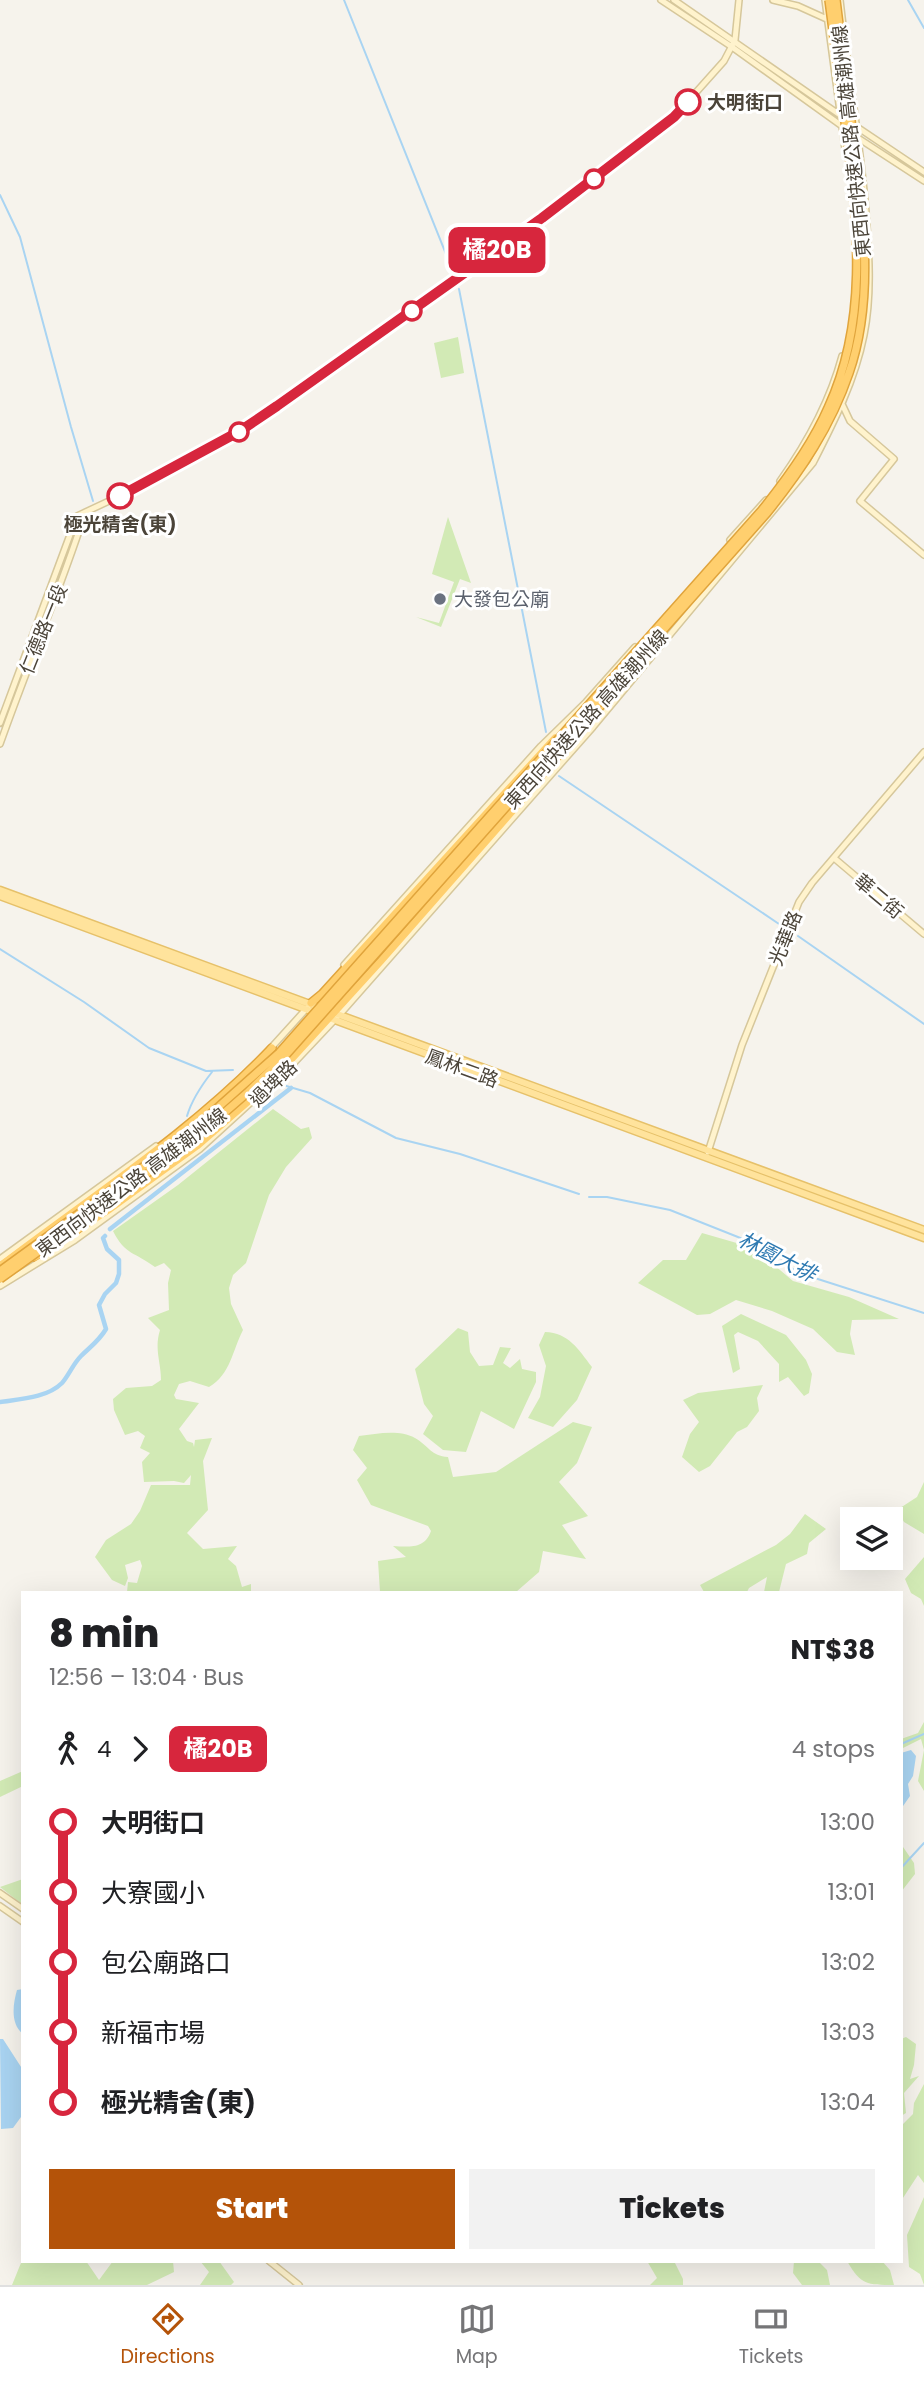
<!DOCTYPE html>
<meta charset="utf-8">
<style>
:root{--surface:#fff;--page:#f2f2f2;--text:#202124;--muted:#757577;--line:#e0e0e0;--accent:#b45309}
body{margin:0;font-family:Poppins,"Noto Sans TC",sans-serif;background:var(--page);color:var(--text);height:100vh;display:flex;flex-direction:column;font-size:26px;white-space:nowrap}
*{box-sizing:border-box;margin:0}
p{font-size:23px;color:var(--muted)}
.icon{flex:none;width:38px;height:38px;fill:none;stroke:currentColor;stroke-width:2;stroke-linecap:round;stroke-linejoin:round}
.map{position:relative;flex:1;overflow:hidden}
.panel{position:absolute;left:21px;top:1591px;width:882px;height:672px;display:flex;flex-direction:column;background:var(--surface);border-radius:0px;box-shadow:0 7px 28px #0002}
.panel>*{flex:none}
.badge{padding:0 14px;border-radius:10px;font-size:24px;line-height:46px}
.controls{position:absolute;left:840px;top:1507px;display:grid;gap:14px}
.controls a{display:grid;place-items:center;width:63px;height:63px;border-radius:0px;background:var(--surface);box-shadow:0 7px 28px #0002;font-size:35px}
.map>.badge{position:absolute;translate:-50% -50%;box-shadow:0 0 0 4px #fff}
.legs{display:flex;align-items:center;gap:10px;height:77px;padding:0 28px;font-size:23px}
.legs p{margin-inline-start:auto}
.summary{display:flex;align-items:center;justify-content:space-between;height:119px;padding:0 28px}
h1{font-size:38px;font-weight:800;line-height:52px}
.button{display:flex;gap:14px;margin-top:auto;padding:14px 28px}
.button a{flex:1;height:80px;border-radius:0px;background:var(--accent);color:#fff;font-size:28px;font-weight:800;line-height:80px;text-align:center}
.button a+a{background:var(--page);color:var(--text)}
ul{padding:0 28px;list-style:none}
li{display:flex;align-items:center;gap:24px;height:70px;font-size:26px}
li i{display:grid;place-items:center;width:10px;height:100%;margin:0 9px;background:currentColor}
li i::after{content:'';width:18px;height:18px;margin:-9px;border:5px solid;border-radius:50%;background:var(--surface)}
li p{margin-inline-start:auto}
li:first-child i{background:linear-gradient(#0000 50%,currentColor 0)}
li:last-child i{background:linear-gradient(currentColor 50%,#0000 0)}
.tabs{display:flex;justify-content:space-around;align-items:center;height:98px;border-top:2px solid var(--line);background:var(--surface);font-size:19px;color:var(--muted)}
.tabs a{display:grid;justify-items:center;gap:4px}
.tabs .selected{color:var(--accent)}
.map>svg:first-child{display:block}
</style>
<div class="map">
<svg width="924" height="2285" viewBox="0 0 924 2285">
<rect width="100%" height="100%" fill="#f6f3ec"/>
<!-- green -->
<path fill="#d2eab5" d="M458,337L464,373L441,378L434,343Z
M448,517L471,583L460,579L441,627L416,617L439,623L454,582L432,574Z
M273,1109L301,1129L309,1127L312,1138L286,1167L269,1195L246,1263L233,1275L229,1288L231,1304L243,1330C232,1351 231,1374 209,1387L190,1381L179,1384L174,1395L176,1399L199,1403L179,1429L187,1441L193,1443L194,1447L195,1440L212,1438L203,1461L208,1510L187,1533L203,1549L237,1546L228,1559L236,1566L242,1587L251,1584V1592H127L128,1582L137,1583L142,1566L140,1560L125,1565L128,1578L125,1586L112,1580L95,1557L106,1540L131,1524L140,1511L151,1485H190L191,1475L184,1483L174,1481L144,1482L142,1462L150,1453L140,1448L145,1436L138,1431L125,1435L114,1410L113,1399L126,1388L152,1386L161,1380C161,1362 154,1349 160,1330L148,1318L169,1310L168,1283L171,1270L164,1263L155,1267C135,1252 125,1255 113,1231L178,1185Z
M702,1233L754,1248L793,1281L849,1297L899,1319L852,1320L850,1334L855,1355L837,1352L813,1329L772,1311L736,1300L710,1314L697,1315L638,1283L663,1260H686Z
M741,1314L786,1335L806,1360L812,1374L809,1393L804,1396L788,1377L779,1382V1364L758,1341L738,1332L734,1335L740,1369L733,1373L722,1326Z
M458,1328L468,1332L470,1352L479,1366L493,1365L500,1347L511,1348L503,1363L510,1368L520,1359L522,1369L536,1372V1382L514,1429L481,1411L466,1452L443,1450L423,1434L433,1416L424,1404L415,1369Z
M545,1332C569,1333 578,1349 592,1367L577,1400L553,1427L528,1418L540,1397L546,1366L539,1345Z
M763,1385L757,1398L759,1411L747,1427L737,1432L710,1466L699,1472L682,1457L690,1434L699,1422L683,1400L698,1393Z
M573,1422L592,1427L577,1463L559,1482L588,1516L562,1525L586,1559L543,1551L539,1572L516,1592H380L378,1561L406,1557L393,1546C409,1547 425,1549 431,1531L428,1526L371,1505L357,1480L367,1468L353,1450L359,1436C377,1434 398,1429 415,1438C429,1446 431,1456 448,1457L453,1477L496,1472Z
M924,1482V1534L904,1522L897,1510L917,1497Z
M805,1514L826,1529L809,1543L807,1554L786,1564L779,1592H764L767,1577L749,1588L747,1592H704L700,1585L776,1545L790,1534Z
M924,1557V1606L921,1599L911,1593L905,1579Z
M924,1722V1791L918,1781L924,1750L921,1739L901,1749V1739L918,1733Z
M23,1771V1786L0,1797V1781Z
M901,1844L914,1863L915,1874L901,1892Z
M23,1879V1905L0,1887Z
M906,2037L916,2044L914,2065L910,2079L919,2076L904,2093L906,2113L901,2116V2039Z
M924,2084V2183L918,2175L901,2201V2126L913,2114L914,2103Z
M924,2197V2285L920,2274L909,2267L907,2235Z
M23,2258V2261H86L99,2280L113,2261H173L174,2272L147,2285H12Z
M200,2261H219L234,2282L231,2285H200L209,2272Z
M647,2261H674L683,2279V2285H650L657,2278Z
M794,2261H818L827,2270L830,2285H802L793,2273Z
M847,2261H882L890,2270L894,2285C867,2285 861,2285 847,2261Z"/>
<!-- water -->
<path fill="#a9d4f2" d="M911,1750L916,1756L913,1776L908,1784L910,1796L901,1809V1753Z
M23,1989V2034C10,2024 13,2004 17,1990Z
M0,2039H3L23,2070V2111L21,2117L13,2128L1,2129Z"/>
<g fill="none" stroke-linecap="round" stroke-linejoin="round">
<!-- stream -->
<path stroke="#a9d4f2" stroke-width="2" d="M344,0L452,269
M908,0L924,28
M0,195L20,237L71,427L93,501
M459,289L546,732
M559,776L779,924
M798,936L924,1024
M0,949L84,1002L149,1048L206,1071L233,1070
M283,1085L310,1093L396,1138L460,1154L579,1194
M187,1116C192,1099 201,1086 212,1072
M589,1197H607L670,1210L773,1251L796,1272L924,1313
M901,1744L924,1734
M901,1868L924,1843"/>
<!-- canal -->
<path stroke="#a9d4f2" stroke-width="4.5" d="M110,1229L291,1088
M0,1402C20,1399 47,1398 62,1383C69,1375 73,1364 81,1356C90,1347 99,1341 106,1329L99,1305L105,1294L116,1283L119,1274V1260L107,1249L103,1238L105,1236"/>
<!-- secondary casing -->
<g stroke="#d6c79b" stroke-width="8">
<path id="secondary" d="M661,0L732,47L842,126
M674,0L840,115
M773,0L798,6L829,20
M825,0L845,149
M857,127L924,172
M858,138L924,181
M842,404L850,421L894,459L860,501L924,555
M780,481C807,443 830,401 842,356
M730,540L766,500
M0,723L77,516L141,486L254,422L524,231L674,117L724,61L735,40L739,0
M0,744C27,667 60,591 85,513
M834,858L924,934
M344,965L541,746L586,702L635,647
M270,1049L308,1007
M708,1152L742,1045L799,902L812,883L924,752
M0,1259L156,1146
M0,1286L75,1240L200,1149L292,1065L341,1013L593,727L813,463C834,422 855,381 864,335C872,295 869,253 866,212C860,141 848,71 840,0
M0,1893L23,1909
M0,1906L23,1922
M269,2261L299,2285"/>
</g>
<!-- primary casing -->
<g stroke="#e6c16a" stroke-width="9">
<path id="primary" d="M0,890C308,1002 616,1116 924,1230
M0,896L924,1238"/>
</g>
<!-- highway casing -->
<g stroke="#e0a43c" stroke-width="10">
<path id="highway" d="M311,1003L322,994L555,738
M35,1257L110,1209L197,1146L251,1099L289,1062L381,961L523,799L631,669
M0,1266C93,1195 191,1133 272,1048"/>
</g>
<!-- secondary -->
<use href="#secondary" stroke="#fff3cd" stroke-width="5"/>
<!-- primary -->
<use href="#primary" stroke="#ffe39c" stroke-width="6"/>
<!-- highway -->
<use href="#highway" stroke="#ffcf6e" stroke-width="7"/>
<!-- highway-bridge casing -->
<g stroke="#e0a43c" stroke-width="10" stroke-linecap="butt">
<path id="highway-bridge" d="M0,1271L187,1135L279,1053L762,510C787,479 812,445 828,408C868,322 858,228 847,137C841,91 835,46 829,0
M0,1279L192,1141L247,1093L284,1057L766,514C801,471 831,426 849,373C875,298 863,214 853,137C847,91 842,46 836,0"/>
</g>
<!-- highway-bridge -->
<use href="#highway-bridge" stroke="#ffcf6e" stroke-width="7"/>
</g>
<g fill="none" stroke-linecap="round" stroke-linejoin="round">
<!-- line-1 casing -->
<g stroke="#fff" stroke-width="16">
<path id="line-1" d="M120,496L240,431L277,406L542,218L674,117L688,102"/>
</g>
<!-- line-1 -->
<use href="#line-1" stroke="#d7263d" stroke-width="10"/>
</g>
<!-- markers -->
<g fill="#fff" stroke="#d7263d" stroke-width="3.5">
<circle cx="688" cy="102" r="12"/>
<circle cx="594" cy="179" r="9"/>
<circle cx="412" cy="311" r="9"/>
<circle cx="239" cy="432" r="9"/>
<circle cx="120" cy="496" r="12"/>
</g>
<circle fill="#6b7280" stroke="#fff" stroke-width="2.5" cx="440" cy="599" r="7"/>
<g text-anchor="middle" stroke-width="6" stroke-linejoin="round" paint-order="stroke">
<!-- stop labels -->
<g font-size="19" font-weight="bold" fill="#4b4439" stroke="#fff" text-anchor="start">
<text x="707" y="109">大明街口</text>
<text x="120" y="531" text-anchor="middle">極光精舍(東)</text>
</g>
<!-- street labels -->
<g font-size="19" fill="#4b4439" stroke="#fff">
<text transform="translate(851 141) rotate(-96)" y="7">東西向快速公路 高雄潮州線</text>
<text transform="translate(43 629) rotate(-68)" y="7">仁德路一段</text>
<text transform="translate(586 719) rotate(-48)" y="7">東西向快速公路 高雄潮州線</text>
<text transform="translate(879 896) rotate(40)" y="7">華二街</text>
<text transform="translate(785 938) rotate(-68)" y="7">光華路</text>
<text transform="translate(462 1068) rotate(20)" y="7">鳳林二路</text>
<text transform="translate(273 1083) rotate(-44)" y="7">過埤路</text>
<text transform="translate(131 1182) rotate(-37)" y="7">東西向快速公路 高雄潮州線</text>
</g>
<!-- worship labels -->
<g font-size="19" fill="#5b616d" stroke="#fff" text-anchor="start">
<text x="454" y="606">大發包公廟</text>
</g>
<!-- water labels -->
<g font-size="21" font-style="italic" fill="#2e7ab2" stroke="#fff">
<text transform="translate(777 1257) rotate(27)" y="7">林園大排</text>
</g>
</g>
</svg>
<div class="controls">
<a><svg class="icon" aria-label="layers" viewBox="0 0 24 24"><path d="M12 4l9 5-9 5-9-5zM3 14l9 5 9-5"/></svg></a>
</div>
<b class="badge" style="left:497px;top:250px;background:#d7263d;color:#fff">橘20B</b>
<section class="panel">
<div class="summary"><div><h1>8 min</h1><p>12:56 – 13:04 · Bus</p></div><b>NT$38</b></div>
<div class="legs"><svg class="icon" aria-label="walk" viewBox="0 0 24 24"><circle cx="13" cy="4" r="2"/><path d="M13 8l-2 6 4 7M11 14l-3 7M7 12l3-4h3l4 4"/></svg>4<svg class="icon" aria-label="forward" viewBox="0 0 24 24"><path d="M9 5l7 7-7 7"/></svg><b class="badge" style="background:#d7263d;color:#fff">橘20B</b><p>4 stops</p></div>
<ul>
<li><i style="color:#d7263d"></i><b>大明街口</b><p>13:00</p></li>
<li><i style="color:#d7263d"></i><span>大寮國小</span><p>13:01</p></li>
<li><i style="color:#d7263d"></i><span>包公廟路口</span><p>13:02</p></li>
<li><i style="color:#d7263d"></i><span>新福市場</span><p>13:03</p></li>
<li><i style="color:#d7263d"></i><b>極光精舍(東)</b><p>13:04</p></li>
</ul>
<div class="button"><a>Start</a><a>Tickets</a></div>
</section>
</div>
<nav class="tabs">
<a class="selected"><svg class="icon" aria-label="directions" viewBox="0 0 24 24"><path d="M12 3l9 9-9 9-9-9zM9 14v-3h6M13 9l2 2-2 2"/></svg>Directions</a>
<a><svg class="icon" aria-label="map" viewBox="0 0 24 24"><path d="M3 6l6-2 6 2 6-2v14l-6 2-6-2-6 2zM9 4v14M15 6v14"/></svg>Map</a>
<a><svg class="icon" aria-label="tickets" viewBox="0 0 24 24"><path d="M3 7h18v10H3zM15 7v10"/></svg>Tickets</a>
</nav>
